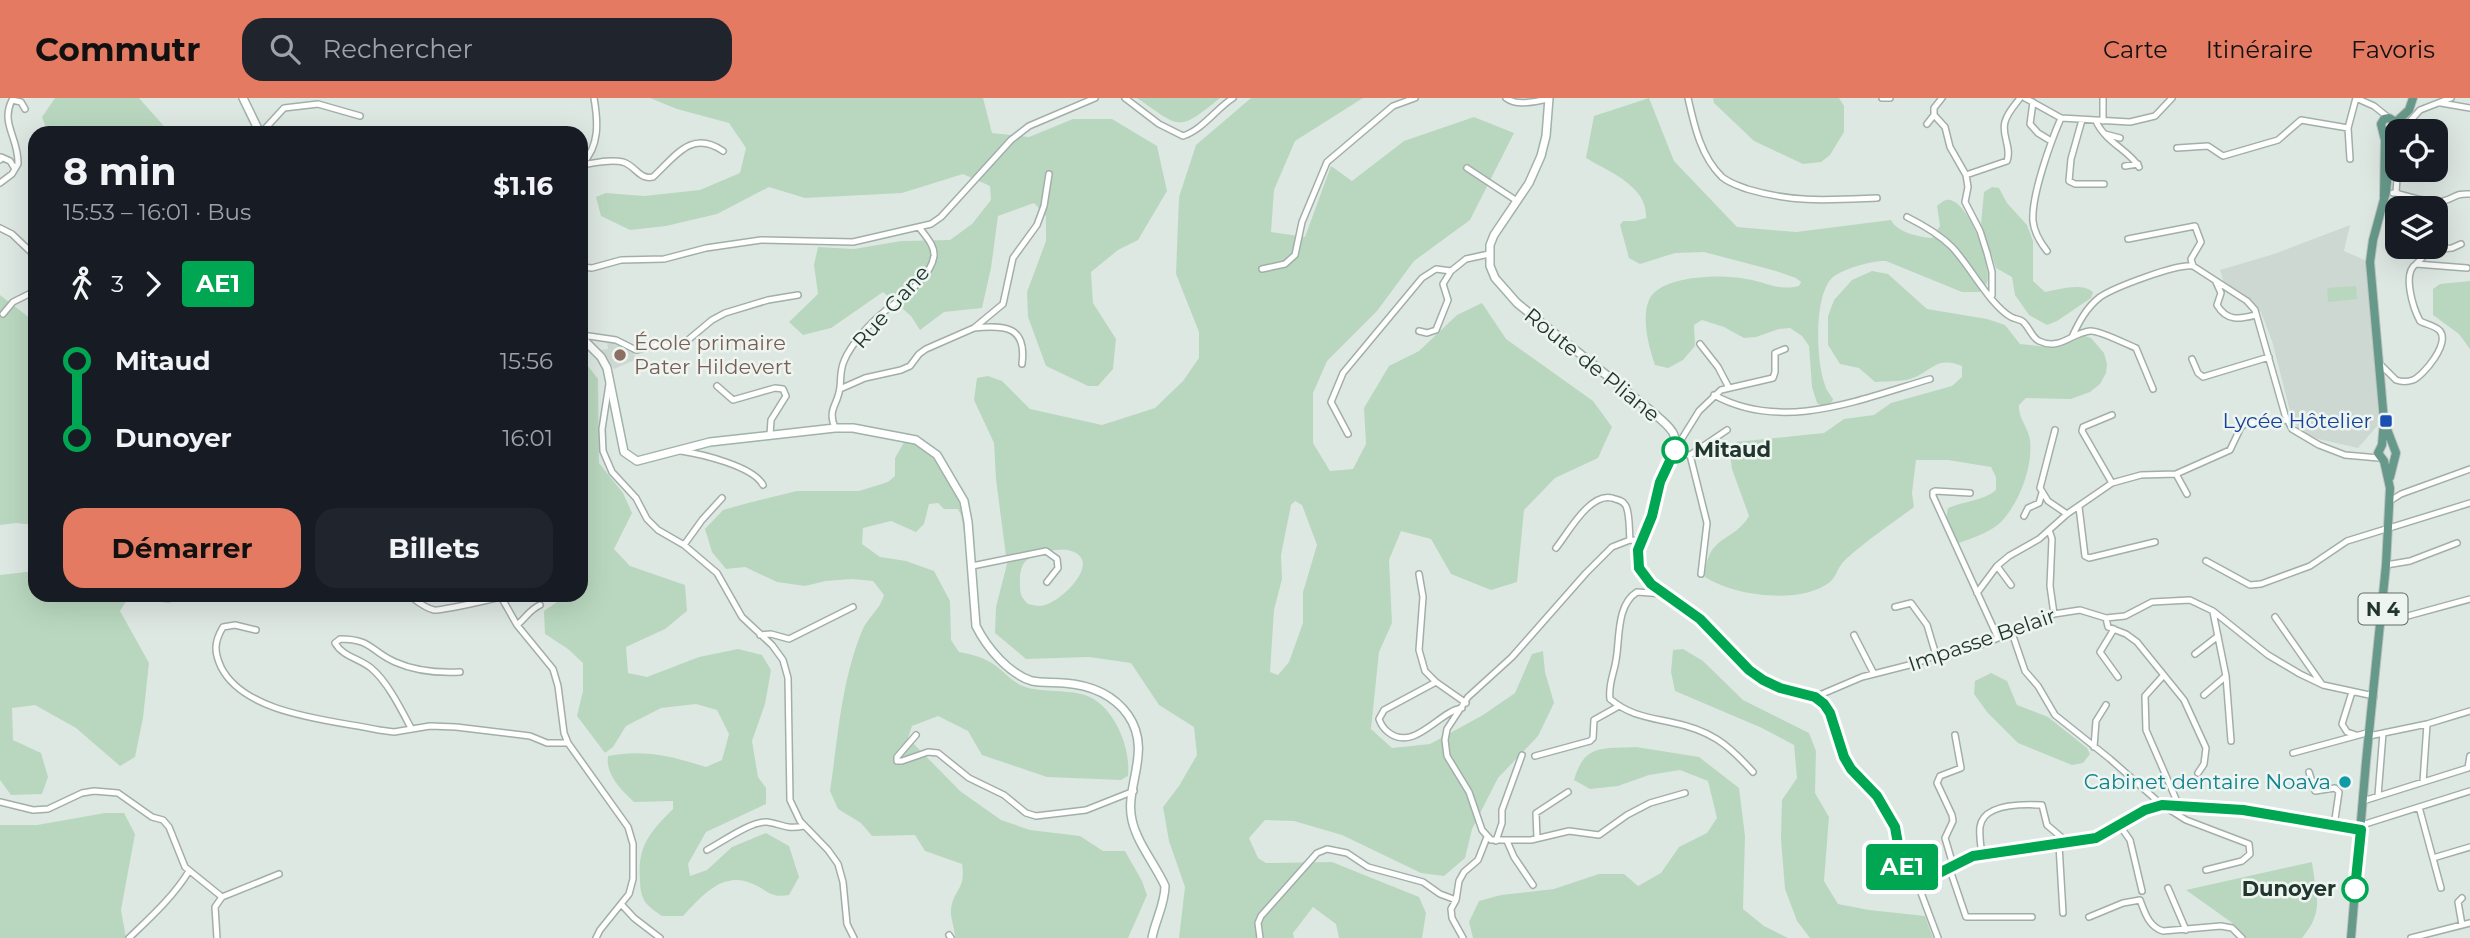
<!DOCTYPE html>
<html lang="fr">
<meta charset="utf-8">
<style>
:root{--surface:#171b24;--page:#20242c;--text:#f1f3f6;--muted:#9ea1a6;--accent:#e37a61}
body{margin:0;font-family:Montserrat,sans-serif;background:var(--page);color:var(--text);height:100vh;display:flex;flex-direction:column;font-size:26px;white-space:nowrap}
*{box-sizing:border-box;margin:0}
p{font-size:23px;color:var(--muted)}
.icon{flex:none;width:38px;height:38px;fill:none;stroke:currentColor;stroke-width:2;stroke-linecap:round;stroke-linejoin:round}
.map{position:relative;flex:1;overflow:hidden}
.sheet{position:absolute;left:28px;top:28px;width:560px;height:476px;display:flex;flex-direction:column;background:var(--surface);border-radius:21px;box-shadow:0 7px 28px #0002}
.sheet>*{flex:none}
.badge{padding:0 14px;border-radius:5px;font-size:24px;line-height:46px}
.fabs{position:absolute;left:2385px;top:21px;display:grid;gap:14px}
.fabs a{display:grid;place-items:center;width:63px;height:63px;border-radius:14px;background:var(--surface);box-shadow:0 7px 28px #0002;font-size:35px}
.map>.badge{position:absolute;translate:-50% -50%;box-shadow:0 0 0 4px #fff}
.legs{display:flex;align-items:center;gap:10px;height:77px;padding:0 35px;font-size:23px}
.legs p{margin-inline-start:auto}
.summary{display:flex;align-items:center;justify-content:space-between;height:119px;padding:0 35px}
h1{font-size:38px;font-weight:700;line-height:52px}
.cta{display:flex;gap:14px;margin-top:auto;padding:14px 35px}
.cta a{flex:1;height:80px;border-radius:21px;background:var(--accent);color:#111;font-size:28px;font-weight:700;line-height:80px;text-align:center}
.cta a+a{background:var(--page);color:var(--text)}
ul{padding:0 35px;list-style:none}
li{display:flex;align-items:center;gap:24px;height:77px;font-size:26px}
li i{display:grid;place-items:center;width:10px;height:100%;margin:0 9px;background:currentColor}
li i::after{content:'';width:18px;height:18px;margin:-9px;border:5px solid;border-radius:50%;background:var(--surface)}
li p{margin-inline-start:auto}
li:first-child i{background:linear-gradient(#0000 50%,currentColor 0)}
li:last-child i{background:linear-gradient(currentColor 50%,#0000 0)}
header{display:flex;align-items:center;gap:42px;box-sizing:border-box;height:98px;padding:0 35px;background:var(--accent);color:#111}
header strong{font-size:33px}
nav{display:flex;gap:38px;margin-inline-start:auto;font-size:24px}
.search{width:490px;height:63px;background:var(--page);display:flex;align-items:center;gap:18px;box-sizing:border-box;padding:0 24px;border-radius:21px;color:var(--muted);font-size:26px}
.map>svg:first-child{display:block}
</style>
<header>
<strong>Commutr</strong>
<div class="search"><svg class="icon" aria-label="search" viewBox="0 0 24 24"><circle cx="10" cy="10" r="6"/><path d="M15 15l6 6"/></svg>Rechercher</div>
<nav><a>Carte</a><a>Itinéraire</a><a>Favoris</a></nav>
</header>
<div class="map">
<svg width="2470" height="840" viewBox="0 0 2470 840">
<rect width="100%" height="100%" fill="#dee8e3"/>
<!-- built -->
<path fill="#cdd8d2" d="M2350,127L2344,153L2367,163L2379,326L2358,350L2318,341L2303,334L2297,329L2291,317L2272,243L2261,214L2251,202L2224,185L2220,172L2274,156Z
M607,243L620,245L634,253L635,262L614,271L601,252L608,251Z"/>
<!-- green -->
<path fill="#b9d7bf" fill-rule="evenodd" d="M55,0H139L170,35H48L42,19Z
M650,0H983L992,35L1029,39L1073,21H1112L1157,48L1167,93L1138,142L1118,152L1091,174L1093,205L1116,241L1113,271L1098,288H1088L1046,268L1028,219L1027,194L1046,143V118L1034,105L998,118L991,170L982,210L944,214L920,232L911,218L883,194L831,230L803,237L789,224L818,196L814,167L818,149L854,151L901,143L950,142L972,126L991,102L990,88L963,76L902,95L805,100L769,89L717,116L666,128L630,132L601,118L596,99L606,95L644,98L700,92L740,75L746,50L729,25L677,11Z
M1137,0H1220C1177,35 1181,30 1137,0Z
M1251,0H1363L1295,43L1274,92L1271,134L1305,139L1331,68L1352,83L1404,43L1474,19L1514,35L1470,122L1414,163L1377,213L1327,263L1313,295V345L1330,373L1353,371L1366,346L1364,310L1389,268L1419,253L1457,217L1482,205L1506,241L1593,303L1612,329L1598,360L1555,380L1524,412L1517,484L1491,492L1451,476L1431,441L1401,433L1389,462L1392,525L1379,554L1371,631L1392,650L1430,646L1483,617L1515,595L1532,556L1543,553L1545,574L1554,605L1538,638L1498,680L1472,731L1465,760L1444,778L1421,775L1342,737L1294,723L1265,722L1249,740L1258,760L1266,765L1332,764L1419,799L1426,815L1422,840H1339L1336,826L1313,809L1293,835L1294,840H1179L1185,789L1169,743L1163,709L1179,688L1197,657L1194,629L1159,607L1131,565L1089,559L1026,561L995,535L996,509L1007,466L996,381L994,345L974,302L977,280L988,278L1002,283L1030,311L1102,327L1155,310L1183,283L1199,260V234L1176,176L1179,99L1196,47ZM1295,403L1302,407L1317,447L1303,494V525L1289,564L1278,577L1270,574L1274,512L1282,481L1281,457L1291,407ZM1055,452C1059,452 1067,451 1071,453C1103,463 1062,503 1045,507C1040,509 1033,507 1028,506C1021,499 1020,496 1020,486C1019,459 1031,458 1055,452Z
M1649,0L1674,63L1737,129L1796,134L1891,122C1897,134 1918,139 1932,140L1940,128L1937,108C1939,106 1943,103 1946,102C1967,97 1993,169 1987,185C1985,189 1982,191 1980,194H1962L1886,163C1874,162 1840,171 1831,181C1814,200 1816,264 1825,287C1826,292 1830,296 1833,301L1832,304L1823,309L1817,305L1812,289L1809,248L1802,238L1790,230L1779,231L1756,239L1744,240L1724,229L1702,222L1694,227L1695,248L1683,262L1668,270L1655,267C1649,250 1641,220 1649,202C1660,177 1723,176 1746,181C1767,184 1776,193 1799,188L1801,184L1796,180L1776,173L1704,154L1675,155L1640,166L1629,160L1620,127L1623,123H1635L1646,120C1648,88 1609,74 1586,60L1594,18Z
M1713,0H1839L1844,8V34L1830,57L1821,64L1803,66L1754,43L1714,5Z
M1992,89L1999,90L2007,105L2027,127L2033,143V183L2045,194C2059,192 2080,184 2093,194L2091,200L2057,223L2047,227L2029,217L2015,197L2012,179L1996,170L1981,126L1984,94Z
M1872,173L1888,176L1927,211L1987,221L2005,227L2020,246L2056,250L2085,238L2091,240L2104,255L2107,266L2106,275L2100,286L2090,294L2071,301L2026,300L2019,307C2018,320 2028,329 2030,342C2033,369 2020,403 2002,423C1991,434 1973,440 1959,445C1949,433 1944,426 1948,410C1964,403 1983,403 1996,392V379L1991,369L1948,362H1916L1912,395L1914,409C1891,426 1867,442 1845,462C1838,468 1837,478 1830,484C1801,507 1734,498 1705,479C1707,436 1733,445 1749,418L1732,371L1730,354L1736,344L1824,335L1844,321L1874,317L1891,305L1952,288L1962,279V268C1935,257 1931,275 1910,281C1899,284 1886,283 1875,284L1859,270L1840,266L1828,247V218L1834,202L1852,182Z
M2470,183V251L2459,236L2433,217V191L2440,186Z
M2356,188L2357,201L2328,204L2327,190Z
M0,197L35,224V427L16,425L0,427Z
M581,259L598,281L599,365L623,395L632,415L614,451L630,468L685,487L687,513L665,531L626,549L628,575L647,579L699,559L738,551L762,557L771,572L765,606L752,643L758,679L766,690V706L706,734L688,766L690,778L707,772L732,749L766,735L789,748L799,779L789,797C770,800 769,793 753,786C723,772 702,798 683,818H662C656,814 649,809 645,804C641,797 640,790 640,783C637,748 650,734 673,711V703L634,704C622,693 605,676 608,658C645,651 671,658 706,669L722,662L729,636L717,612L696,606L661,610L626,628L613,649L605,655L577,618L583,593V565L568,551L545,536L544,513L567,497H581V488L588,477L581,463Z
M906,341C948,358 960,399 968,440H965L961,417L958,411H944L938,405L929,406L924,426L916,434L891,423L863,430L862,446L880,459L906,463L934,473L950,503L951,542L959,554C969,556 980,558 990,564C1001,570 1009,581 1020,587C1037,595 1066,591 1085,597C1114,607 1131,649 1128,678L1121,682L1047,679L982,657L968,633L938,618L912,628L908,640L960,693L1001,722L1030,732L1080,738L1103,753H1125L1142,783L1147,797L1128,840H955C955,830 950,820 951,811C954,790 966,792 962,766L925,753L915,737L872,738L861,725L838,711L830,693C838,640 841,584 862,533C867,520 880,512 884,497L873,483L852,481L826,483L805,488L777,484L745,469L726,471L712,454L705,431L723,412L748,405L797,393H859L888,384L895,378V360Z
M35,473V497H185L169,505L128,500L120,513L149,565L143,620L135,659L120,668L76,630L35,607L12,610L13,642L41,655L48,679L42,696L11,697L0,682V477Z
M1683,551L1703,563L1743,602L1809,635L1816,653L1815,695L1829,719L1824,783L1838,806L1869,812L1925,818L1933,840H1810L1797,823L1785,791L1781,741L1782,702L1797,680L1794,647L1762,630L1675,593L1671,574L1673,552Z
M1991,575L2007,583L2017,607L2048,619L2087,650L2090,656L2083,665L2072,667L2018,645L1987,614L1974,596L1975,583Z
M1636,649L1699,659L1739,690L1745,738L1743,811L1764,828L1788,840H1473L1469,824L1479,803L1501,797L1554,791L1599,776H1624L1638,788L1661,775L1679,749L1707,735L1717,720L1708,683L1680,672L1649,677L1618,688L1590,691L1574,682C1585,645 1602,651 1636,649Z
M105,715H124L135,736L121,812L126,840H0V727H37Z
M2312,764C2316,797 2325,813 2302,840H2246L2231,824L2186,792Z"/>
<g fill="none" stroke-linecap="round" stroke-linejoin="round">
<!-- street casing -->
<g stroke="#a2afa9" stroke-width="8">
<path id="street" d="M1125,0L1159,26L1183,38C1202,32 1216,11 1233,0
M1506,0C1518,9 1535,3 1549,1
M1688,0C1694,27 1701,59 1722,79C1729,85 1739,88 1747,91C1794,105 1829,102 1877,100
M1882,0H1890
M2025,0L2061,20L2130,24L2155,18L2172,0
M2103,0V23
M2356,0L2374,8L2389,20
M2033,4L2030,26L2038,35L2051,43
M2441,5L2470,10
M1934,17L1945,29L1950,49L1966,77L1968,89L1965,104L1980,133L1987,155L1992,174V197
M2082,22L2071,61L2069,83L2075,86H2104
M2096,23C2105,44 2130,53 2139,69
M1927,26L1934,17V10L1942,0
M2394,31L2402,32L2420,12L2451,0
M261,35L284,10L318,6L360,18
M2105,36L2120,40
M2177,50L2208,48L2223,58L2278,42L2301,22L2348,30
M2350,61L2348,30L2356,0
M0,62L1,59L10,63L15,71
M582,66C600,48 598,23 594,0
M581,67C594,65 610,61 623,64C636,68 639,82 653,79C675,59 691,31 723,53
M2125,68L2138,66
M1467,70L1517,103
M1966,77L2007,63C2012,49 2001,37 2005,24C2007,15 2015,7 2020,0
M0,85L12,76L18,66C19,40 0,26 12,2L21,4L25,11
M2393,95H2396L2398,64
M2396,95C2410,99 2428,105 2443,103C2454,101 2454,95 2470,96
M1907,119C1923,127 1939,136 1952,149C1970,168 1990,207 2011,219C2015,221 2018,221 2022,223C2029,228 2031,239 2039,243C2060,253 2071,235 2090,233C2099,232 2126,246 2136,250L2153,291
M0,130L12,136L35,158
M2128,141L2195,128L2201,144L2191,161L2193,168
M2047,153C2040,144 2034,134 2033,123C2031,98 2051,43 2061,20
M2416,166L2430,152L2452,150L2461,146
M581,169L592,170L621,162L664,161L706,150L761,142L853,144L931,126L941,119L1011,42L1029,28L1095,0
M1262,171L1285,166L1295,157L1302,124L1327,64L1393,8L1415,0
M2216,184L2221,195L2217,207C2227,224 2240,221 2256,217
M3,216L13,204L35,193
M974,230C1005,227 1027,228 1022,266
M1419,233L1427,235L1436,232L1448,202L1443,186L1451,173
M581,239L589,238L616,242L636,252L658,247L669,248L688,242L712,222L725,215L768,202L798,197
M2072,239C2079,224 2086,210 2100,199C2115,189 2176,166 2193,168L2247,203L2255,212L2285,317L2292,331L2319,347L2345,357L2379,360
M1700,246L1718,269L1728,288
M2192,261L2198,275L2203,279L2269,259
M2378,264L2396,282C2402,284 2407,284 2413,282C2423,278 2450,246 2440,233C2436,228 2425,226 2420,223C2413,210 2402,175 2416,166L2467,170
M609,286L602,331L603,353L612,374L636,400L647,421L658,432L684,447L717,475L742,519L772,547L783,562L788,580L790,702L800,723L828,752L838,766L843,784L847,826L854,840
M717,288L733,302L775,290L783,291L786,298L771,322L770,337
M840,291L865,280L901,272L910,268L919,256L926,251L974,230L1003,206L1013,160L1037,127L1044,108L1049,76
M1714,297C1783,335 1861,301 1930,281
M835,330C827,310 838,308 840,289C841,281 840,272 844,263C851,246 870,225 885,213C901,200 931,180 934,158C935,147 925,138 919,129
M2055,332L2040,390L2048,403L2067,416
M1348,336L1331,304L1343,275L1422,180L1436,171L1451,173L1466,161L1489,156
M1676,350L1699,313L1721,292L1773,280L1775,274V255L1785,251
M681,353C701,356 753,368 763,387
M1674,355L1690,357L1727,332
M1690,357L1707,425L1701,476
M2176,376L2187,396
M2112,385L2082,333L2083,329L2112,317
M1970,395L1935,393L1933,394V398L1998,540
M2390,403L2401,396L2470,371
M2079,409L2085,458L2089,460L2155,444
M2024,418L2028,410L2039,405L2042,395
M2049,432L2052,441L2050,488L2054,516
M1642,443L1630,442L1612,449L1586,475L1512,559L1468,599L1447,631L1445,642L1447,658L1469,694L1482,732L1491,742H1531L1569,733L1599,737L1627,717L1650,705L1685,695
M684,447L702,422L722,400
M1556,450C1568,435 1590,394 1612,400C1618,402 1623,402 1626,408C1630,417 1629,432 1630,442
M2206,463L2250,487L2261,486L2310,468L2347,443L2470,405
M2386,467L2410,463L2457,445
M972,468L1046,453L1057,461L1058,470L1047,484
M1997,468L2011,487
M1419,476L1423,499L1419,552L1425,573L1436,584L1466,605
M1977,495L1997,468L2009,458L2039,441L2067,416L2112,385L2141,377L2176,376L2230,352L2241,329L2245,326L2287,322
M1664,496L1637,494C1616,507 1620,541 1616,562C1614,576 1608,586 1610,601C1629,617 1647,619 1670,624C1710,632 1727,645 1753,674
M500,497L517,527L553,571L558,588L564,635L568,645L628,729L633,746V781L629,796L600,832L596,840
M410,498C418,504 425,510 434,512C438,513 501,500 507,497
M1895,509L1911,505L1927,527L1936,557
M2213,514L2226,578L2231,643
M2275,519L2321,585
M2382,519H2404L2470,501
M2106,520L2108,529L2126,536L2137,544L2184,602L2206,650L2204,666L2198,675
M517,527C526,520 529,512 540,507
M2114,531L2100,554L2118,579
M256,532L235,527L223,529C214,544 214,554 221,569C245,617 332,622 379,632L394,634L430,628L456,629L530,638L547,645H568
M2012,535L2025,573L2038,588L2055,617L2110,661L2162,707L2186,722L2249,746L2250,756L2242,763L2206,772
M760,537L771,536L789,541L853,509
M1854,537L1874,576
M2195,556L2218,538
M2163,578L2145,598L2146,632L2179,708
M1436,584L1384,612L1379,621C1381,627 1383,630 1388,634C1414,655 1439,613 1462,610
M2352,594L2342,626L2347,634L2356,637
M2204,597L2226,578
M1815,599L1862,579L1917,565L1936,557L1984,546L2054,516L2080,512L2106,520L2125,518L2152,504L2190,502L2213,513L2268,557L2300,576L2323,587L2374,598
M411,630C401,611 387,583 371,570C359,560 343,559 335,545L340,541C372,541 370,553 395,564C415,573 438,575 460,574
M916,637L897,659V663H902L928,654L938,655L969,680L1004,697L1026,715L1036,718L1086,712L1134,693
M2369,638L2427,626L2470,613
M2094,649L2096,623L2106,607
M2293,655L2370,634
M1535,658L1590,643L1593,640L1594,622L1619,608
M2309,674L2315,693L2335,690L2339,694L2334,728
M2423,684L2427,626
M2378,698L2383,635
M2363,703L2468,670L2470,658
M0,704L33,712L48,711L82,695L94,693L118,695L152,719L163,722L169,729L185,769L222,799L215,809L217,840
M2419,709L2441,790
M2362,727L2470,693
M2120,728L2130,742L2142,793
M1537,740L1536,715L1568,694
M1496,743L1502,725V712L1522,657
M1507,743L1514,759L1533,787
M2059,747L2063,815
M707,752C722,744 751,723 767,724C783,726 785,732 804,728
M1982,757C1981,749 1979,738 1980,729C1983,705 2024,706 2042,707L2047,727L2067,744
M2433,760L2470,749
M1953,767L1945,740L1953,723L1952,717L1937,685L1940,678L1961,670L1955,637
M1949,769L1966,819H2032
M1917,784L1938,840
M2168,790L2186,832
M222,799L279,776
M622,807L634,820L660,840
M2089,819L2123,805L2140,802C2145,815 2149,829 2163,833L2221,828L2232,830L2242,840
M2462,827L2458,804L2462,800
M949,837L951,840
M129,840C151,819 174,798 189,773
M1260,840L1258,825L1261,818L1317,755L1327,751L1347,755L1368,769L1423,784L1440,796L1456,802
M1463,840L1452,820L1451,811L1456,802L1459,783L1464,774L1478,762L1487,739
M2411,840L2470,825"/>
</g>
<!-- secondary casing -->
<g stroke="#9fb3aa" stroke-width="10">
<path id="secondary" d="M243,0L260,35
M1549,0L1546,38L1541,58L1529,85L1494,137L1490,147V168L1495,180L1517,205L1656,317C1662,323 1671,329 1674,337C1680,353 1666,367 1661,381C1656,393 1655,406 1652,418C1646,435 1631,454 1641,473C1652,491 1670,498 1686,509C1715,530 1733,565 1763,582C1782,593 1807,591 1822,605C1837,619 1837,641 1844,659C1853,679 1872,690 1884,708C1897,729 1898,750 1903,774C1908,781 1913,784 1923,783L1973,758L2097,740L2145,712L2162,707L2243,712L2361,732
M581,239L601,259L607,270L624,354L637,363L710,344L835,330H853L916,342L937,357L964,403L968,424L976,528C987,550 1009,576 1032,583C1042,585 1054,584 1064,585C1090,587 1113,596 1128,617C1153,653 1124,689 1132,722C1137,745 1155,766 1165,788C1165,806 1155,823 1152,840"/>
</g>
<!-- primary casing -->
<g stroke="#bcc3c1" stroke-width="10">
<path id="primary" d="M2395,25L2409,12L2413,0
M2385,326L2396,355L2390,379
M2351,840L2366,664L2386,467L2390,390L2384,363L2378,355L2382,347L2384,323L2370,164L2373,142L2386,94L2392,34L2396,28L2394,23L2389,20L2384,21L2381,26L2385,42L2384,99"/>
</g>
<!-- street -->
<use href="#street" stroke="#fff" stroke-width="5"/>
<!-- secondary -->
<use href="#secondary" stroke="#fff" stroke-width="7"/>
<!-- primary -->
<use href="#primary" stroke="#67998a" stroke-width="8"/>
</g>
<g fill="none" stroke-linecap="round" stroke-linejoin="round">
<!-- line-1 casing -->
<g stroke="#fff" stroke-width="16">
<path id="line-1" d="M1675,352L1660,384L1652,418L1638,452L1639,470L1651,486L1700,521L1749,572L1763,582L1780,590L1815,599L1824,606L1830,615L1844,659L1851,671L1877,698L1895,729L1903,774C1908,781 1913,784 1923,783L1973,758L2096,740L2145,712L2162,707L2243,712L2361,732L2355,791"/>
</g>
<!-- line-1 -->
<use href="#line-1" stroke="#00a651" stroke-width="10"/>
</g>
<!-- markers -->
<circle fill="#8d6e63" stroke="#eef5f1" stroke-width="2.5" cx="620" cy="257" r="7"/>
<rect fill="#1a4fb4" stroke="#eef5f1" stroke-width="2.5" x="2379" y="316" width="14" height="14" rx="3.5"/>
<g fill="#fff" stroke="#00a651" stroke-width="3.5">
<circle cx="1675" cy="352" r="12"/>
<circle cx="2355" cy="791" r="12"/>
</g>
<circle fill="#0f9aa8" stroke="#eef5f1" stroke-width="2.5" cx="2345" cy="684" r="7"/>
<g text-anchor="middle" stroke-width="5" stroke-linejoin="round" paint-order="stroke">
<!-- shield labels -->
<rect fill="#eef5f1" stroke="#5e6f69" stroke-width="2" x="2358.5" y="495.5" width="49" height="31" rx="5"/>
<g font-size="19" font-weight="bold" fill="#21362f">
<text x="2383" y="518">N 4</text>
</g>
<!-- street labels -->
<g font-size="21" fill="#21362f" stroke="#eef5f1">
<text transform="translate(891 209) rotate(-48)" y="7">Rue Gane</text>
<text transform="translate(1592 267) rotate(39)" y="7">Route de Pliane</text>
<text transform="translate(1982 542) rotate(-19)" y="7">Impasse Belair</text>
</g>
<!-- education labels -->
<g font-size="21" fill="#785e54" stroke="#eef5f1" text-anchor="start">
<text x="634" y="252">École primaire<tspan x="634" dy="24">Pater Hildevert</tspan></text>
</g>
<!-- transit labels -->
<g font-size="21" fill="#164399" stroke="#eef5f1" text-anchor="end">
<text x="2372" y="330">Lycée Hôtelier</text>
</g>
<!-- stop labels -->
<g font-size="21" font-weight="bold" fill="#21362f" stroke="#eef5f1" text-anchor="start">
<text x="1694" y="359">Mitaud</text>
<text x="2336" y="798" text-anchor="end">Dunoyer</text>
</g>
<!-- culture labels -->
<g font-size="21" fill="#0d838f" stroke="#eef5f1" text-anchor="end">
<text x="2331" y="691">Cabinet dentaire Noava</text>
</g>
</g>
</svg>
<div class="fabs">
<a><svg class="icon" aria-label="locate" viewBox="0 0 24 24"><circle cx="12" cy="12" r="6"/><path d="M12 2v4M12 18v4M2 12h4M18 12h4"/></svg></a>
<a><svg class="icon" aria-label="layers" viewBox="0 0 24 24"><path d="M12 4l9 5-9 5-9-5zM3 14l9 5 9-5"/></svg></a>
</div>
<b class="badge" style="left:1902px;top:769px;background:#00a651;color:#fff">AE1</b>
<section class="sheet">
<div class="summary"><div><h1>8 min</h1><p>15:53 – 16:01 · Bus</p></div><b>$1.16</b></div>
<div class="legs"><svg class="icon" aria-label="walk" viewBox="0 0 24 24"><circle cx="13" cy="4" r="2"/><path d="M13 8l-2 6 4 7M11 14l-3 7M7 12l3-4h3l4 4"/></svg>3<svg class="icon" aria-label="forward" viewBox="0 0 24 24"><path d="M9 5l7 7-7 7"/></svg><b class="badge" style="background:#00a651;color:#fff">AE1</b></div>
<ul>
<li><i style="color:#00a651"></i><b>Mitaud</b><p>15:56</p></li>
<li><i style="color:#00a651"></i><b>Dunoyer</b><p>16:01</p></li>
</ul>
<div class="cta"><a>Démarrer</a><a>Billets</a></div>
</section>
</div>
